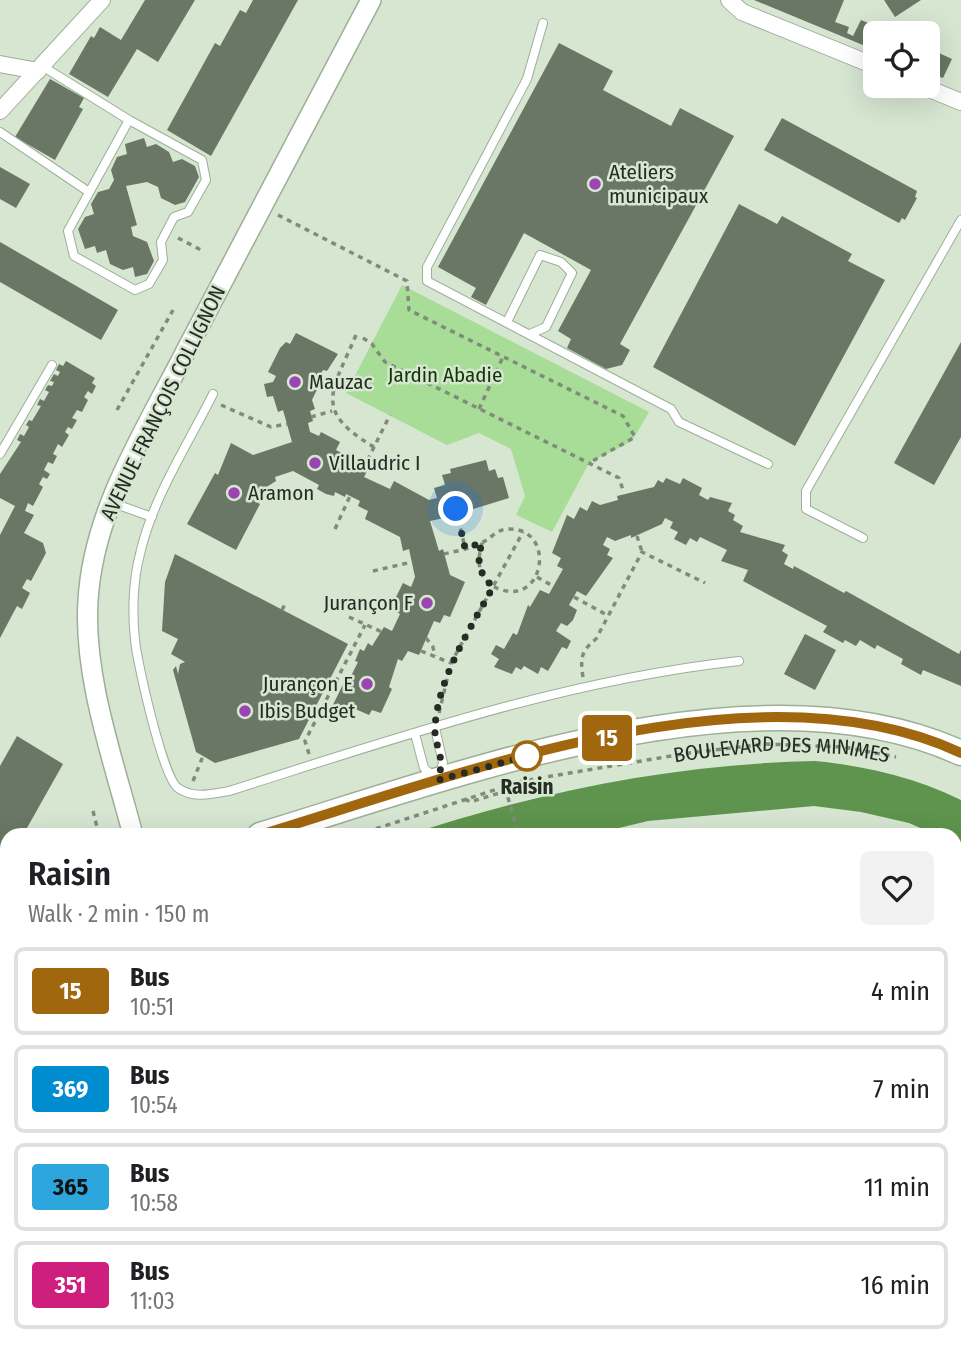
<!DOCTYPE html>
<meta charset="utf-8">
<style>
:root{--surface:#fff;--page:#f2f2f2;--text:#202124;--muted:#757577;--line:#e0e0e0}
body{margin:0;font-family:"Fira Sans Condensed",sans-serif;background:var(--page);color:var(--text);height:100vh;display:flex;flex-direction:column;font-size:26px;white-space:nowrap}
*{box-sizing:border-box;margin:0}
p{font-size:23px;color:var(--muted)}
.icon{flex:none;width:38px;height:38px;fill:none;stroke:currentColor;stroke-width:2;stroke-linecap:round;stroke-linejoin:round}
.map{position:relative;flex:1;overflow:hidden}
.sheet{position:absolute;left:0px;top:828px;width:962px;height:527px;display:flex;flex-direction:column;background:var(--surface);border-radius:21px 21px 0 0;box-shadow:0 7px 28px #0002}
.sheet>*{flex:none}
.badge{padding:0 14px;border-radius:5px;font-size:24px;line-height:46px}
.buttons{position:absolute;left:863px;top:21px;display:grid;gap:14px}
.buttons a{display:grid;place-items:center;width:77px;height:77px;border-radius:10px;background:var(--surface);box-shadow:0 7px 28px #0002;font-size:35px}
.you{position:absolute;width:35px;height:35px;margin:-18px;border:5px solid #fff;border-radius:50%;background:#1a73e8;box-shadow:0 0 0 10px #1a73e833}
.map>.badge{position:absolute;translate:-50% -50%;box-shadow:0 0 0 4px #fff}
.round{display:grid;place-items:center;flex:none;width:74px;height:74px;border-radius:10px;background:var(--page)}
.overview{display:flex;align-items:center;justify-content:space-between;height:119px;padding:0 28px}
h1{font-size:33px;font-weight:600;line-height:52px}
ul{padding:0;list-style:none}
li{display:flex;align-items:center;gap:21px;height:88px;margin:0 14px 10px;padding:0 14px;border:4px solid var(--line);border-radius:10px}
li div{flex:1}
li b{display:block;font-size:26px}
li em{font-style:normal}
li .badge{min-width:77px;font-weight:700;text-align:center}
.map>svg:first-child{display:block}
</style>
<div class="map">
<svg width="961" height="1354" viewBox="0 0 961 1354">
<rect width="100%" height="100%" fill="#d6e6d1"/>
<!-- built -->
<path fill="#c7dcc1" d="M7,1233V1348H42L33,1354H0V1239Z"/>
<!-- green -->
<path fill="#a8dd98" d="M402,285L649,412L632,441L589,463L552,532L516,515L525,496L511,449L479,433L447,445L346,393Z"/>
<!-- water -->
<path fill="#5e944d" d="M815,761C865,766 915,777 961,800V845L956,843V835H936L909,823L861,812L814,806L648,821L590,835H408C540,791 676,764 815,761Z"/>
<!-- building -->
<path fill="#697764" d="M145,0H195L158,62L137,49L108,97L69,74L91,36L94,38L100,27L121,40Z
M253,0H298L211,156L167,130L215,43L220,46L240,10L246,13Z
M754,0H844L835,22L849,27L847,33L853,36L861,20L892,33H875V50Z
M884,0H921L895,17Z
M559,43L613,71L603,90L671,126L680,108L734,136L620,344L630,350L622,365L606,369L567,348L571,339L558,331L591,270L524,233L486,305L471,297L476,288L438,267Z
M928,48L952,59L943,78L928,72Z
M50,79L84,98L79,107L83,109L55,160L15,137Z
M782,118L917,191L915,197L917,198L905,220L902,218L899,223L764,150Z
M144,138L147,147L156,144L169,152L173,162L182,159L195,166L199,177L185,202L175,205L161,198L158,187L147,182L126,186L137,225L131,227L133,236L147,242L154,261L147,274L135,277L133,267L123,270L110,264L106,250L97,253L95,246L85,249L78,229L85,217L94,214L91,204L98,192L109,189L114,180L111,170L117,157L127,154L125,144Z
M0,167L30,184L16,208L0,199Z
M739,204L777,224L782,216L852,254L848,261L885,280L795,446L653,367Z
M0,242L118,310L101,340L0,282Z
M296,333L338,354L327,371L323,370L317,381L320,383L312,400L315,409L310,411L313,421L308,423L310,432L319,436L321,432L340,442L336,450L345,455L343,458L367,471L364,477L390,489L394,481L429,500L437,498L434,488L445,485L442,475L451,473L450,469L486,460L489,471L495,469L498,478L503,477L509,498L470,510L471,512L430,521L439,551L443,549L450,575L465,582L450,617L444,615L440,623L434,621L419,655L408,651L402,661L398,659L389,687L392,689L381,713L372,710L369,715L353,708L347,717L331,709L346,678L349,680L358,662L355,661L360,649L364,651L368,643L372,646L384,627L392,631L400,614L397,612L400,604L394,601L403,583L411,587L415,577L409,549L403,551L400,537L365,519L368,511L358,506L360,501L346,494L345,497L335,492L334,496L326,494L317,489L319,485L293,471L275,477L276,481L265,488L260,486L253,500L260,504L236,550L187,524L215,473L218,475L231,443L253,455L292,442L283,410L278,412L273,396L267,397L264,384L273,382L276,376L268,372L280,348L286,342L290,344Z
M961,342V437L934,485L894,463Z
M66,361L95,378L92,383L96,386L92,394L88,391L84,397L88,400L82,412L77,410L72,418L77,420L72,429L68,427L65,432L69,435L62,447L58,444L53,454L57,456L53,464L48,462L44,470L50,474L47,479L43,477L39,484L43,487L33,506L28,503L25,511L34,515L24,533L43,543L46,553L31,581L27,579L22,588L30,593L22,609L17,606L0,638V535L15,506L0,498V474L21,442L17,440L20,434L24,436L29,427L26,425L29,420L32,421L41,406L37,405L40,399L44,401L49,392L45,390L48,385L52,386L54,382L50,381L54,374L58,376L60,372L56,370L59,364L63,366Z
M666,478L680,484L683,478L702,488L699,495L708,500L710,497L732,503L728,511L735,515L733,520L743,526L740,532L785,545L782,551L788,555L784,564L793,569L794,566L844,593L846,591L959,654L961,650V686L923,670L921,675L901,664L903,659L877,645L875,649L860,640L856,646L845,640L843,643L823,632L827,626L743,581L748,570L721,561L727,550L700,537L697,542L690,538L686,545L674,539L678,532L670,528L673,522L665,518L662,524L631,538V535L615,541L607,537L603,545L610,549L607,555L613,558L586,596L577,591L569,605L577,610L573,620L567,626L561,623L556,631L571,641L567,649L562,647L548,671L541,667L538,674L524,666L521,670L516,667L512,674L494,667L499,659L491,654L496,645L504,649L513,633L517,635L528,605L530,607L540,590L549,594L563,569L557,566L561,558L552,553L567,515L574,519L580,507L587,511L592,501L600,505L618,500L617,496L654,487L658,480L663,483Z
M175,554L348,644L299,739L215,763L196,752L173,670L176,666L178,674L180,664L185,662L171,654L178,639L162,631L165,582Z
M805,634L836,650L815,690L784,674Z
M17,736L63,764L23,835H7V863L0,871V766Z
M961,976V1018L956,1014V987Z
M0,1052L7,1055V1094L0,1091Z
M961,1115V1156L956,1152V1122Z
M0,1123L7,1127V1180L0,1182Z
M956,1180L961,1184V1223L956,1217Z
M7,1233V1280L0,1271V1239Z
M956,1266L961,1271V1316L956,1311Z
M956,1340L961,1345V1354H925L921,1350L918,1354L911,1348H956Z
M229,1348H277L272,1354H224Z
M306,1348H323L322,1350L330,1354H301Z
M352,1348H438L451,1354H361Z
M499,1348H540L537,1354H512Z
M570,1348H618L625,1354H567Z
M642,1348L648,1350L670,1348L666,1354H638Z
M687,1348H729L726,1354H699Z
M785,1348H831L837,1354H792Z"/>
<g fill="none" stroke-linecap="round" stroke-linejoin="round">
<!-- service casing -->
<g stroke="#9eae99" stroke-width="10">
<path id="service" d="M543,23L527,79L427,267V281L671,409L679,422L768,464
M42,66L129,120
M129,120L202,160L206,180L188,212L174,217L161,242L163,260L149,284L135,290L74,256L68,231Z
M0,132L89,192
M507,322L540,255L561,262L572,273L546,327L530,334
M213,394C187,446 153,497 140,554C133,580 132,613 135,640C137,662 163,778 178,788C193,799 212,794 229,791C397,738 564,680 739,661
M0,454L52,365
M110,502L152,517
M863,538L806,509V491L961,220
M415,734L424,768L438,780L443,763L435,728"/>
</g>
<!-- minor casing -->
<g stroke="#9eae99" stroke-width="18">
<path id="minor" d="M729,0L742,12L875,66
M0,64L38,71
M922,86L961,102
M0,111L102,0
M956,1027L961,1031
M0,1107L7,1110
M956,1164L961,1169
M956,1327L961,1333
M96,1348L105,1354
M469,1348L481,1354
M761,1348L770,1354
M54,1354L62,1348
M284,1354L288,1348
M552,1354L556,1348"/>
</g>
<!-- tertiary casing -->
<g stroke="#9eae99" stroke-width="22">
<path id="tertiary" d="M133,835C114,762 83,676 88,601C93,509 147,428 188,347C248,231 311,116 371,0
M956,953L961,943
M746,1354L750,1348"/>
</g>
<!-- primary casing -->
<g stroke="#9eae99" stroke-width="27">
<path id="primary" d="M260,835C462,774 758,660 961,753
M956,883L961,886
M0,891L7,890
M0,1020L7,1019"/>
</g>
<!-- path -->
<g stroke="#808b7c" stroke-width="3.5" stroke-dasharray="5 5" stroke-linecap="butt">
<path d="M278,215L407,281L409,310L623,416L635,437L589,463"/>
<path d="M178,238L203,251"/>
<path d="M356,335C333,390 311,410 374,447"/>
<path d="M363,338L372,344L385,362L619,478L624,493"/>
<path d="M422,381L426,370"/>
<path d="M221,405L271,427L287,424"/>
<path d="M479,409L503,357"/>
<path d="M117,410L173,310"/>
<path d="M311,417L332,411"/>
<path d="M363,469L390,415"/>
<path d="M456,509L465,548"/>
<path d="M335,529L350,496"/>
<path d="M637,536L642,552"/>
<path d="M444,554C456,551 470,549 481,543C491,539 496,529 509,529C555,528 546,603 502,590C478,583 476,563 482,543"/>
<path d="M373,571L412,562"/>
<path d="M537,577L553,586"/>
<path d="M574,597L607,615"/>
<path d="M282,610L285,604"/>
<path d="M349,617L382,632"/>
<path d="M426,638L433,647L435,656"/>
<path d="M421,651L451,663"/>
<path d="M583,677C580,658 581,651 596,639L642,552L705,583"/>
<path d="M439,713L451,663L523,532"/>
<path d="M309,754L305,741L365,625"/>
<path d="M193,781L203,756"/>
<path d="M465,799L470,802L506,791L519,835"/>
<path d="M93,811L99,835"/>
<path id="s1" d="M357,835L522,781L689,753L765,744L844,747L896,757"/>
<path d="M0,921L7,920"/>
<path d="M0,991L7,990"/>
</g>
<!-- service -->
<use href="#service" stroke="#fff" stroke-width="8"/>
<!-- minor -->
<use href="#minor" stroke="#fff" stroke-width="16"/>
<!-- tertiary -->
<use href="#tertiary" stroke="#fff" stroke-width="19"/>
<!-- primary -->
<use href="#primary" stroke="#fff" stroke-width="24"/>
</g>
<g fill="none" stroke-linecap="round" stroke-linejoin="round">
<!-- line casing -->
<g stroke="#fff" stroke-width="16">
<path id="line" d="M260,835C462,774 757,658 961,753"/>
</g>
<!-- line -->
<use href="#line" stroke="#a0670f" stroke-width="10"/>
<!-- walk -->
<path stroke="#262c24" stroke-width="7" stroke-dasharray="0 12.6" d="M456,509L465,548L482,543C476,562 479,573 493,587C470,629 438,678 435,727C434,748 446,754 438,780L531,755L527,756"/>
</g>
<!-- markers -->
<g fill="#9b45b2" stroke="#d6e6d1" stroke-width="2.5">
<circle cx="595" cy="184" r="7"/>
<circle cx="295" cy="382" r="7"/>
<circle cx="315" cy="463" r="7"/>
<circle cx="234" cy="493" r="7"/>
<circle cx="427" cy="603" r="7"/>
<circle cx="367" cy="684" r="7"/>
<circle cx="245" cy="711" r="7"/>
</g>
<circle fill="#fff" stroke="#a0670f" stroke-width="3.5" cx="527" cy="756" r="14"/>
<g text-anchor="middle" stroke-width="5" stroke-linejoin="round" paint-order="stroke">
<!-- poi labels -->
<g font-size="21" fill="#262c24" stroke="#d6e6d1" text-anchor="start">
<text x="609" y="179">Ateliers<tspan x="609" dy="24">municipaux</tspan></text>
<text x="309" y="389">Mauzac</text>
<text x="329" y="470">Villaudric I</text>
<text x="248" y="500">Aramon</text>
<text x="413" y="610" text-anchor="end">Jurançon F</text>
<text x="353" y="691" text-anchor="end">Jurançon E</text>
<text x="259" y="718">Ibis Budget</text>
</g>
<!-- park labels -->
<g font-size="21" fill="#133704" stroke="#d6e6d1">
<text x="445" y="382">Jardin Abadie</text>
</g>
<!-- street labels -->
<g font-size="21" fill="#262c24" stroke="#d6e6d1">
<text transform="translate(163 403) rotate(-64)" y="7">AVENUE FRANÇOIS COLLIGNON</text>
<text dy="7" stroke="none"><textPath href="#s1" startOffset="436">BOULEVARD DES MINIMES</textPath></text>
</g>
<!-- stop labels -->
<g font-size="21" font-weight="bold" fill="#262c24" stroke="#d6e6d1">
<text x="527" y="794">Raisin</text>
</g>
</g>
</svg>
<div class="buttons">
<a><svg class="icon" aria-label="locate" viewBox="0 0 24 24"><circle cx="12" cy="12" r="6"/><path d="M12 2v4M12 18v4M2 12h4M18 12h4"/></svg></a>
</div>
<div class="you" style="left:456px;top:509px"></div>
<b class="badge" style="left:607px;top:738px;background:#a0670f;color:#fff">15</b>
<section class="sheet">
<div class="overview"><div><h1>Raisin</h1><p>Walk · 2 min · 150 m</p></div><a class="round"><svg class="icon" aria-label="heart" viewBox="0 0 24 24"><path d="M12 20l-8-8c-3-5 5-10 8-4 3-6 11-1 8 4z"/></svg></a></div>
<ul>
<li><span class="badge" style="background:#a0670f;color:#fff">15</span><div><b>Bus</b><p>10:51</p></div><em>4 min</em></li>
<li><span class="badge" style="background:#008dcf;color:#fff">369</span><div><b>Bus</b><p>10:54</p></div><em>7 min</em></li>
<li><span class="badge" style="background:#2da6dd;color:#111">365</span><div><b>Bus</b><p>10:58</p></div><em>11 min</em></li>
<li><span class="badge" style="background:#ce1f7e;color:#fff">351</span><div><b>Bus</b><p>11:03</p></div><em>16 min</em></li>
</ul>
</section>
</div>
